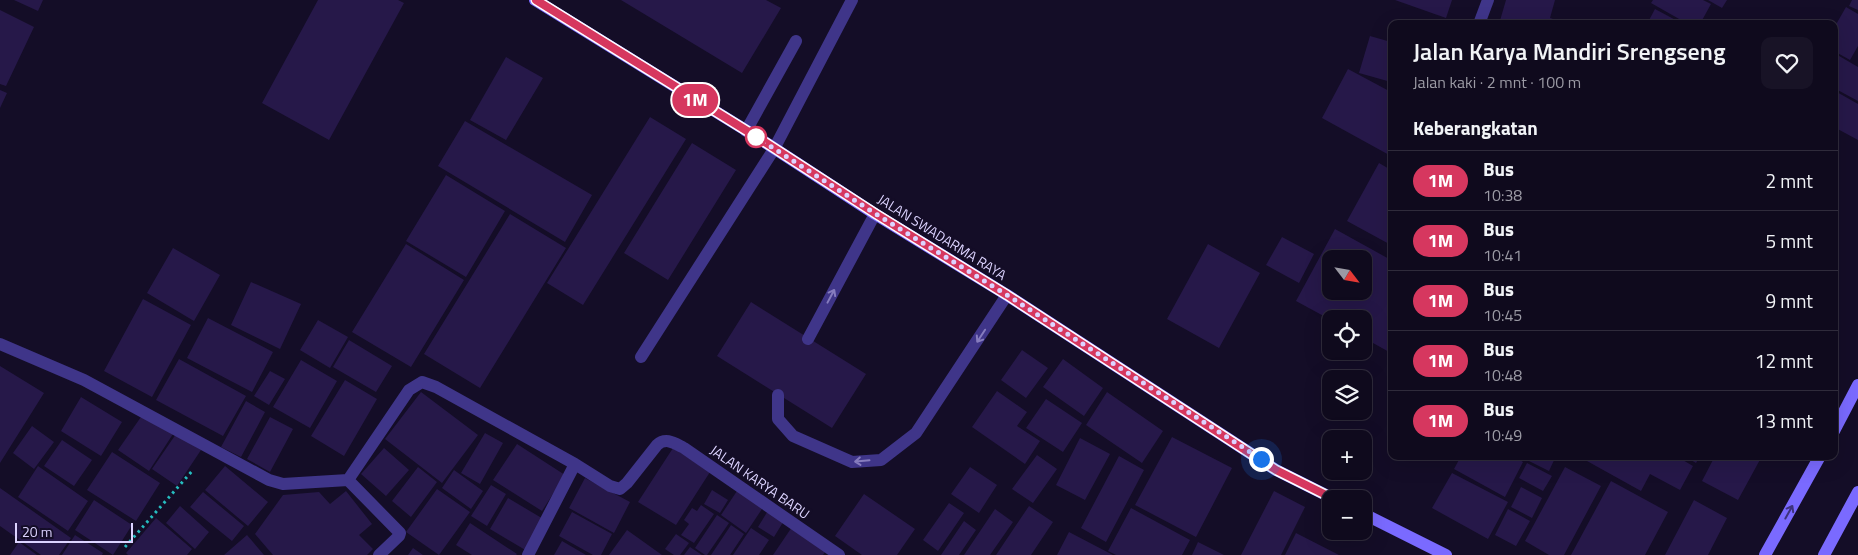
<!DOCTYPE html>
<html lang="id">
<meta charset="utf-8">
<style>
:root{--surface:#0f0a1d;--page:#181326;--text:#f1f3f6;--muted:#9b9aa4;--line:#2f2b3b}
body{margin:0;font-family:"Titillium Web",sans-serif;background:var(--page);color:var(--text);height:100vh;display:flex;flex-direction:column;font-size:19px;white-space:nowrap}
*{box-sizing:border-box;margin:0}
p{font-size:16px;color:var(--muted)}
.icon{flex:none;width:28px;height:28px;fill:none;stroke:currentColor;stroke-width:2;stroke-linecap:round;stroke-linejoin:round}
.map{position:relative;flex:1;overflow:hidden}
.side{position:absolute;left:1388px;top:20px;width:450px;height:440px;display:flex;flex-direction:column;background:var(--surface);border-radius:10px;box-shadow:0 5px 20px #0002,0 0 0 1px var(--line)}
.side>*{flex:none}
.badge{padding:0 10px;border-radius:16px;font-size:18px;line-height:32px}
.needle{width:32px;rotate:121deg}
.controls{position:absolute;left:1322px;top:250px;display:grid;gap:10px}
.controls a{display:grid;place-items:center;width:50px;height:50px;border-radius:10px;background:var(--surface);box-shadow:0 5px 20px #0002,0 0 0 1px var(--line);font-size:25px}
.scale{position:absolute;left:15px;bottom:12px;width:118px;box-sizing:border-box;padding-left:5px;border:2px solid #dcd3ff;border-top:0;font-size:14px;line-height:18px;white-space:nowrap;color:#dcd3ff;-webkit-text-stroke:4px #140d27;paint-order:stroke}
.you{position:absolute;width:25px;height:25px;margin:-12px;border:4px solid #fff;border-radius:50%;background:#1a73e8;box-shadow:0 0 0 8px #1a73e833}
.map>.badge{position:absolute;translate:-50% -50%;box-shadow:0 0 0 2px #fff}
h2{padding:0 25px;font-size:19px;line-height:45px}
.round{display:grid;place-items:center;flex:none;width:52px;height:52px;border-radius:10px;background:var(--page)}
.overview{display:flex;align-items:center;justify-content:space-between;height:85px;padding:0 25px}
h1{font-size:24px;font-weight:600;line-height:38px}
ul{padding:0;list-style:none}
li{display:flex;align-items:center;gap:15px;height:60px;padding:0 25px;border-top:1px solid var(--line)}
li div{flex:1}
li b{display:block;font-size:19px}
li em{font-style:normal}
li .badge{min-width:55px;font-weight:700;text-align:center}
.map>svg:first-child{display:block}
</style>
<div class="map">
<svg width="1858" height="555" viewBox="0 0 1858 555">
<rect width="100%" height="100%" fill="#140d27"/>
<!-- building -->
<path fill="#261849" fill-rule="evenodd" d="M14,0H43L38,11Z
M318,0H398L404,3L329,140L262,103Z
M621,0H766L781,8L742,73Z
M1395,0H1452L1446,18Z
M1506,0H1555L1550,18L1568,24H1499Z
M1653,0H1703L1711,4L1700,24H1688L1651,3Z
M1708,0H1727L1722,8Z
M1852,0H1858V10L1849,6Z
M1846,7L1858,14V46L1850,60L1834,51V28Z
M1655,9L1683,24H1647Z
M0,10L34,27L6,86L0,84Z
M1370,36L1391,42V82L1359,73Z
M1834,53L1858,67V101L1834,88Z
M506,57L543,78L506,140L470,120Z
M1348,69L1391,92V156L1322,118Z
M0,90L7,93L0,108Z
M1835,91L1858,104V140L1834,127Z
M650,117L686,139L583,305L547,283Z
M465,121L592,195L565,242L438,166Z
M692,143L736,170L668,280L624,253Z
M1379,163L1391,170V245L1347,221Z
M446,175L505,211L466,277L406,241Z
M510,214L566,248L480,388L424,354Z
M1335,229L1391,260V353L1364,338V319H1331V320L1296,301ZM1331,259H1364V291H1331Z
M1282,237L1314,254L1299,283L1266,265Z
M406,244L464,280L411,367L352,332Z
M1208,244L1260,273L1219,348L1167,319Z
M173,248L220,275L194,321L147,293Z
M251,282L301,304L280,349L231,325Z
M143,299L191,325L152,397L104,371Z
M751,302L866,374L832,428L717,356Z
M208,318L273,352L252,392L187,358Z
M318,320L348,337L330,368L300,350Z
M349,340L392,366L376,392L333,367Z
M1022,350L1048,368L1026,398L1001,380Z
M179,359L246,396L223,436L156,400Z
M1063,359L1103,388L1084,416L1043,387Z
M301,360L337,381L310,428L273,407Z
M0,366L44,393L0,463Z
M270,371L285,379L269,405L254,396Z
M345,380L377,399L344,456L311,436Z
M997,391L1027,412L1017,426L1040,441L1025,464L972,427Z
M421,392L478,435L442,483L385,439Z
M1107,392L1163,431L1142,463L1086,425Z
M81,397L122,422L101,456L61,431Z
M1046,399L1082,423L1063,452L1026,428Z
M246,401L265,412L241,457L221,447Z
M143,414L173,434L149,471L118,450Z
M270,417L293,429L270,472L247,459Z
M32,426L54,442L34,469L13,453Z
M485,433L503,443L480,484L461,473Z
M176,434L201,450L177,486L152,469Z
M1172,437L1232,468L1196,537L1135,505Z
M1080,438L1110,454L1085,500L1056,485Z
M62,440L92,460L74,486L44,466Z
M517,444L565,475L542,511L493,480Z
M384,448L409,470L386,496L361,474Z
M673,448L710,472L676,525L638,502Z
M112,452L160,483L136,521L87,490Z
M1037,455L1057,469L1033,503L1012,489Z
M1119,456L1144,470L1106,542L1081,528Z
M1461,456H1514L1523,462L1505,497L1454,469Z
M1528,456H1556L1549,471L1527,460Z
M1578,456H1676L1693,466L1680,490L1650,474L1641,491Z
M1684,456H1700L1696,463Z
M1715,456H1762L1738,500L1702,481Z
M1527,463L1552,476L1543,491L1519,478Z
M38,466L88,501L68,531L18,497Z
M225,466L268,502L248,526L205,490Z
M418,467L437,482L411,517L392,501Z
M970,467L997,485L979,513L951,494Z
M1565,467L1601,486L1564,555H1549L1525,541Z
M454,470L483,491L471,509L442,488Z
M1452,473L1508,502L1488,539L1432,508Z
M585,478L630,502L614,533L569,508Z
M1611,481L1668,512L1645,555H1571Z
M491,485L506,494L487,526L471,516Z
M1521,487L1542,498L1532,518L1511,507Z
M0,488L71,538L59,555H41L0,526Z
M739,488L764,506L746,533L721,515Z
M437,489L470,512L439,555L406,532Z
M712,490L728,500L720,513L704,504Z
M346,491L372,524L359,535L373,549L367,555H273L255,534L283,495L319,492L330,504Z
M1274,491L1305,507L1281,555H1241Z
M203,492L244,526L232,541L190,507Z
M864,494L915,529L897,555H862L835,536Z
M508,498L545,520L527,551L490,529Z
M94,500L132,525L113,555L75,530Z
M1694,500L1727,518L1708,555H1665Z
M949,503L964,513L938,551L923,540Z
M701,505L714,514L694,543L681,535L689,524L684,520L692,508L697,511Z
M180,506L209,532L195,549L166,523Z
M1029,506L1053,522L1031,555H996Z
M1131,508L1190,540L1182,555H1116L1108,551Z
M769,509L785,519L774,537L758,527Z
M995,509L1013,522L990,555H964Z
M1508,509L1530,521L1516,546L1495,535Z
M572,512L612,534L601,555H593L559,536Z
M717,515L729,523L707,555H705L695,548Z
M156,518L192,549L187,555H128L126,553Z
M964,521L976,530L959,555H941Z
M470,523L517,554L516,555H472L456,545Z
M731,525L744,534L730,555H711Z
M792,527L827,549L823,555H773Z
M751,528L769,540L759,555H733Z
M627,530L662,555H609Z
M1069,532L1113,555H1057Z
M1296,533L1339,555H1285Z
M676,534L689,543L680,555H674L665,549Z
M75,535L103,553L102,555H62Z
M247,535L264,555H224Z
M562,541L586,555H554Z
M19,542L37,555H10Z
M1198,542L1224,555H1192Z
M690,547L702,555H684Z
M413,548L423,555H408Z"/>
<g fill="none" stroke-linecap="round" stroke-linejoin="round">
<!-- path -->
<path stroke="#26bdc0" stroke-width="3" stroke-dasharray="2.5 4" stroke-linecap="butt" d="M125,547L193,470"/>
<!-- service -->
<path stroke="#3f3589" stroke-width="12" d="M808,339L875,214
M641,357L774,149
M778,395V419L793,436L852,462L881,460L916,433L1007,295"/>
<!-- minor -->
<path stroke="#3f3589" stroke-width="12" d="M1479,24L1488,0
M746,131L796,41
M774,149L852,0
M0,344L84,380L269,480L283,484L348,480
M379,555L399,536L400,533L348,480L409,390L422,382L436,387L575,464L610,486L620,489L627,483L657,445C666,437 674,443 684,448L839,555
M528,555L575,464"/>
<!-- secondary -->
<path stroke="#7a6aff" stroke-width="12" d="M535,0L760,139L875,214L1007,295L1276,470L1334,499
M1834,431L1858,385
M1364,514L1446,555
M1765,555L1820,456
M1824,555L1858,492"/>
</g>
<!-- one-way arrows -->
<defs><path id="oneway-shaft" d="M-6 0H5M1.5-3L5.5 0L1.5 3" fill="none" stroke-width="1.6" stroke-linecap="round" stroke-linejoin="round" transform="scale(1.25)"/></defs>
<g stroke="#867cbe">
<use href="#oneway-shaft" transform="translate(831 296) rotate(-62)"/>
<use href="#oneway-shaft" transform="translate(981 336) rotate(123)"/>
<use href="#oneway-shaft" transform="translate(862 461) rotate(175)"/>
</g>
<use stroke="#3d327d" href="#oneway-shaft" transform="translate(1789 512) rotate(-61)"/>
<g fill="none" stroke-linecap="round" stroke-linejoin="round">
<!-- line casing -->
<g stroke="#fff" stroke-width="11">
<path id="line" d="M536,0L760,139L876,214L1007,295L1276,470L1334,499"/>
</g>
<!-- line -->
<use href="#line" stroke="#d6375f" stroke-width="8"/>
<!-- walk -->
<path stroke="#dcd3ff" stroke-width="5" stroke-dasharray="0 9" d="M756,137L876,214L1007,295L1261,459"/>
</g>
<!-- markers -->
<circle fill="#fff" stroke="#d6375f" stroke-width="2.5" cx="756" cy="137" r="10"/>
<g text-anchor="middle" stroke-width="5" stroke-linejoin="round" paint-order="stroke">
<!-- street labels -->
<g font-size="14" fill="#dcd3ff" stroke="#140d27">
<text transform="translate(942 237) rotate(32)" y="5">JALAN SWADARMA RAYA</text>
<text transform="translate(760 482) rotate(35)" y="5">JALAN KARYA BARU</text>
</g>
</g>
</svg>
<div class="controls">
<a><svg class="needle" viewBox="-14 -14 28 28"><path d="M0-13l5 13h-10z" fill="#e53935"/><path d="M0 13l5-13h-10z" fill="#9b9aa4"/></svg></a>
<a><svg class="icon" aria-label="locate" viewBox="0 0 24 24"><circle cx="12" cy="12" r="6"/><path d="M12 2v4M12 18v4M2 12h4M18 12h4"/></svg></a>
<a><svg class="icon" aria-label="layers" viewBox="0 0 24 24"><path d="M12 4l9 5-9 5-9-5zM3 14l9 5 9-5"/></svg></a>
<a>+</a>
<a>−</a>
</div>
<div class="scale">20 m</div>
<div class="you" style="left:1261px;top:459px"></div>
<b class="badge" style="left:695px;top:100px;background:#d6375f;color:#fff">1M</b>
<section class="side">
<div class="overview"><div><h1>Jalan Karya Mandiri Srengseng</h1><p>Jalan kaki · 2 mnt · 100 m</p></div><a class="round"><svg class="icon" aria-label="heart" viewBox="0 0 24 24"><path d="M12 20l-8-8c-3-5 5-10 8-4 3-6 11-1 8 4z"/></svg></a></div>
<h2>Keberangkatan</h2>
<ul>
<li><span class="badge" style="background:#d6375f;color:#fff">1M</span><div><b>Bus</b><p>10:38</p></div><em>2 mnt</em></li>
<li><span class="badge" style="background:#d6375f;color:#fff">1M</span><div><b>Bus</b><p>10:41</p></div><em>5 mnt</em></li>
<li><span class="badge" style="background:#d6375f;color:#fff">1M</span><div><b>Bus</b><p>10:45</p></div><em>9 mnt</em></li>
<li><span class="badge" style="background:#d6375f;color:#fff">1M</span><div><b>Bus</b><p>10:48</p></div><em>12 mnt</em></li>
<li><span class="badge" style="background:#d6375f;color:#fff">1M</span><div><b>Bus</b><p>10:49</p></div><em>13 mnt</em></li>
</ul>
</section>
</div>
